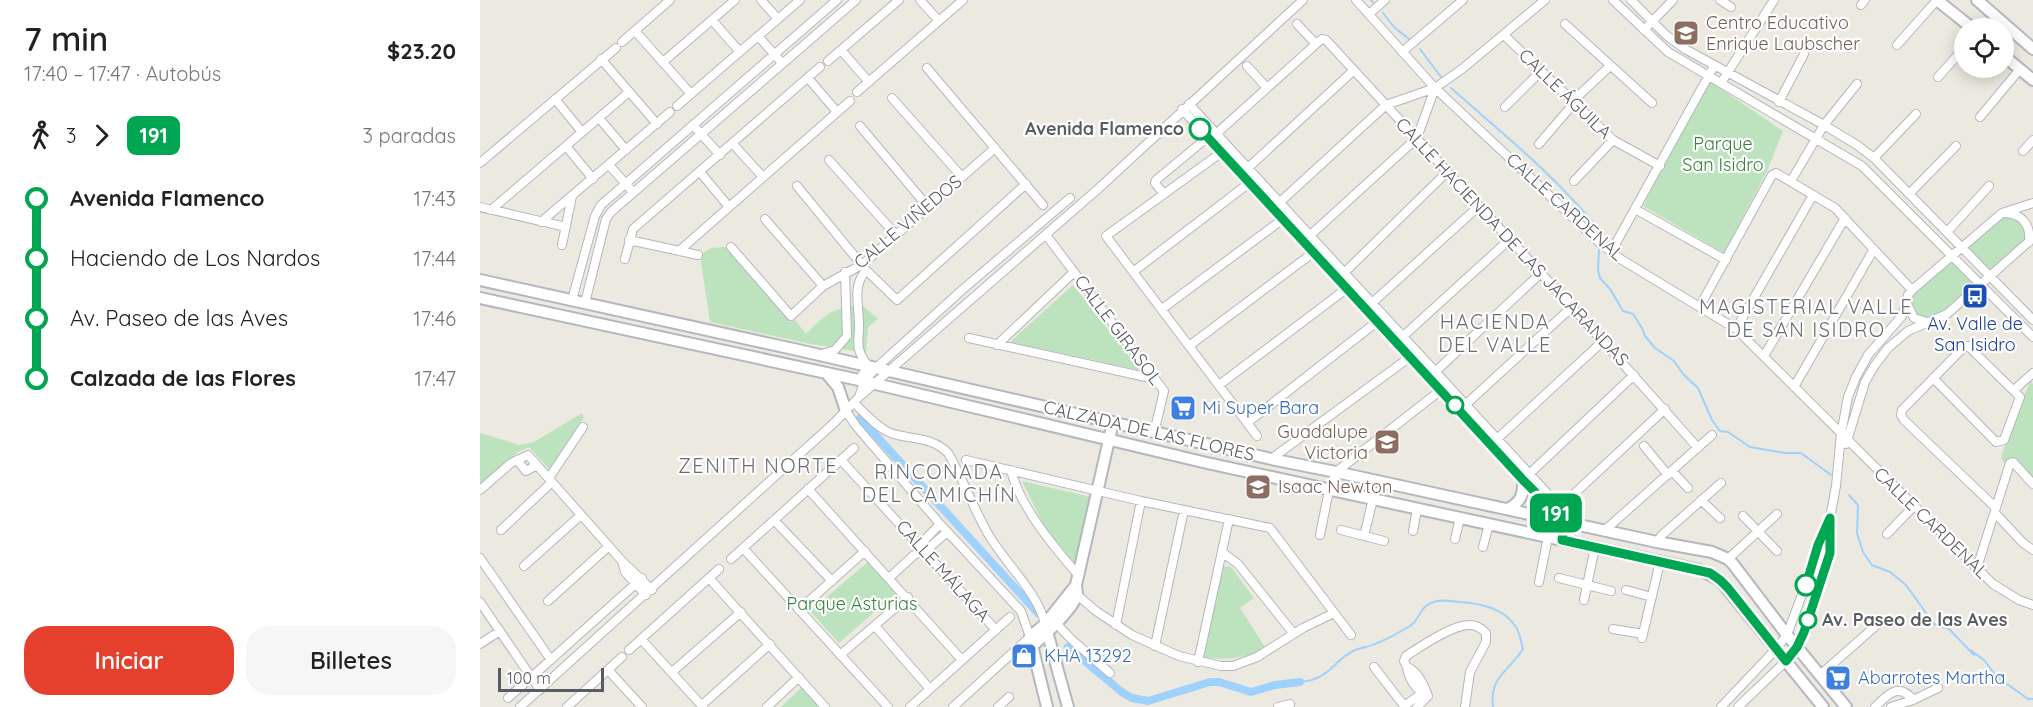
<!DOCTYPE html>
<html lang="es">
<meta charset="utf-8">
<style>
:root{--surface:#fff;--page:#f6f6f6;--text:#222;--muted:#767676;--accent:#e4402d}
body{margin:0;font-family:Quicksand,sans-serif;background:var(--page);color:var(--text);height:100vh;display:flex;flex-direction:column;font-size:22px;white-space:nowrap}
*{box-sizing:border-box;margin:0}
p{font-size:20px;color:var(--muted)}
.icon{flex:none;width:33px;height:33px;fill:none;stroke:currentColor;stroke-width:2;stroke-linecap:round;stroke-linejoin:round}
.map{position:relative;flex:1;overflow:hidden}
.panel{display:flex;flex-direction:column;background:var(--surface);width:480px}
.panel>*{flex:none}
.badge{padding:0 12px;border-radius:9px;font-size:21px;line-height:39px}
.fabs{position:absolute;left:1474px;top:18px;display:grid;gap:12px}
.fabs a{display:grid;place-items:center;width:60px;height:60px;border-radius:50%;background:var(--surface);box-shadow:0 3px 15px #0003;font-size:30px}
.scale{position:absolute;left:18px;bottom:15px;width:106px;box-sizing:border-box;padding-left:6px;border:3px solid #595c61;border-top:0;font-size:16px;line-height:21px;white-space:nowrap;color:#595c61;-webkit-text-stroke:4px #fff;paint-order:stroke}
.map>.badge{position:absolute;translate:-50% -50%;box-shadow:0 0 0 3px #fff}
.legs{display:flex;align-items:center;gap:9px;height:66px;padding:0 24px;font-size:20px}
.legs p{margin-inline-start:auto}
.head{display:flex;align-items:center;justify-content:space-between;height:102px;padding:0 24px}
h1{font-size:33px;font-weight:600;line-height:45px}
.primary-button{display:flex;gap:12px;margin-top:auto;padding:12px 24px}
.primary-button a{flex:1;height:69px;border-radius:24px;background:var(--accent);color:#fff;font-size:24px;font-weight:600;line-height:69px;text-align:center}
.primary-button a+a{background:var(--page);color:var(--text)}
ul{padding:0 24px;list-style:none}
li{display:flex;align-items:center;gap:21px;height:60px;font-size:22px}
li i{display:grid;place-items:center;width:9px;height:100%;margin:0 8px;background:currentColor}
li i::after{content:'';width:15px;height:15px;margin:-8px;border:4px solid;border-radius:50%;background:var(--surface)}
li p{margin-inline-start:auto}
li:first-child i{background:linear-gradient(#0000 50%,currentColor 0)}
li:last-child i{background:linear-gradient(currentColor 50%,#0000 0)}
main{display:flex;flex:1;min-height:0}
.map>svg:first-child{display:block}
</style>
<main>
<section class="panel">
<div class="head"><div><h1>7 min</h1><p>17:40 – 17:47 · Autobús</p></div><b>$23.20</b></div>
<div class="legs"><svg class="icon" aria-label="walk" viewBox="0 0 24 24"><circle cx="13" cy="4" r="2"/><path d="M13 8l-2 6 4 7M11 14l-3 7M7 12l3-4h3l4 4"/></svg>3<svg class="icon" aria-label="forward" viewBox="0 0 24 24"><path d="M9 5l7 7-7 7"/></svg><b class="badge" style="background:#00a651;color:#fff">191</b><p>3 paradas</p></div>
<ul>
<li><i style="color:#00a651"></i><b>Avenida Flamenco</b><p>17:43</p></li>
<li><i style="color:#00a651"></i><span>Haciendo de Los Nardos</span><p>17:44</p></li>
<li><i style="color:#00a651"></i><span>Av. Paseo de las Aves</span><p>17:46</p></li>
<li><i style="color:#00a651"></i><b>Calzada de las Flores</b><p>17:47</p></li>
</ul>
<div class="primary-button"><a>Iniciar</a><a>Billetes</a></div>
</section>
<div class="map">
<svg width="1553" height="707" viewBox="0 0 1553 707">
<rect width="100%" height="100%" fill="#ece9e0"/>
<!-- green -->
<path fill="#bce3bd" d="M1228,80L1303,131L1287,171L1244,253L1163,206Z
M1523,213L1544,222L1548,243L1511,275L1483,247Z
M246,247L311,322L315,320L326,334C348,312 351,309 382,305L398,319L388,327L386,353L326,343L230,322L220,255L231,248Z
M1472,256L1500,285L1467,314L1443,321L1429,309V295Z
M593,285L660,370L530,342Z
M1550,382L1553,384V483L1532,461L1528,468L1521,458L1530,428Z
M102,413L104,417L70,470L49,447L38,452L0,484V433L40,445L54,442Z
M542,481L611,497L596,565L564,526Z
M388,562L416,593L359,643L330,611Z
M741,566L751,567L774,598L760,608L787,650C764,657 745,661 721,657Z
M322,687L340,707H301Z"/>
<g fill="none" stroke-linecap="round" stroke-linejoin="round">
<!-- stream -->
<path stroke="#9fd1fd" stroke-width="2" d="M891,0L893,2
M903,13L914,27L929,39
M940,49L961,77
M971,88C1022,133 1076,176 1118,229
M1119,250L1118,270L1120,278L1130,289L1143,311L1153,314L1162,328L1165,336L1175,348L1194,361L1203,374L1218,388L1232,420L1240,431L1248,432L1270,447L1305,453H1321L1351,475
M1369,495L1378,505L1377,533L1383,552L1392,565L1410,572L1426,585L1454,624L1469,629L1494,655L1492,651L1505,661L1516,676L1548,699H1553
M820,682C850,680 853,660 875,650C882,647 890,647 897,643C908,639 920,632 930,626C940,619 940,607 951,603C959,599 970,601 979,602C999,603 1024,608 1036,627C1040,633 1041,642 1043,649C1029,671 1009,677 1013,707"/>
<!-- canal -->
<path stroke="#9fd1fd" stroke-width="8" d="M380,418L558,613
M588,647L643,693L652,698L668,701L730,682H739L771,692L795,685L820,682"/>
<!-- street casing -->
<g stroke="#b3b6bb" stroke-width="10">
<path id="street" d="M281,0L298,19
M440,0L459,21
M876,0L955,88L1121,244L1142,260L1256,329L1513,584L1539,600L1553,605
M1133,0L1188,52L1382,166L1553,337
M1151,0L1186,35L1205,49L1344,125L1377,145L1394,158L1553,320
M1240,0L1251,7
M1381,5L1385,0
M889,14L905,0
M232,20L260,52
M817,24L836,44
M1085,24L1172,103
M1164,30L1193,0
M155,31L211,94
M1024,35L1133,140L1180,166
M278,36L302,63
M142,42L190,0
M1417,45L1457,0
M361,50L389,82
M922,52L983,0
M121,59L177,124
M348,61L419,0
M183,62L255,0
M767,66L787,88
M447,68L563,205
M1458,77L1485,47
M328,78L357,112
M1241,83L1294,0
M377,92L483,0
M412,98L482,177
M75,99L102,132
M1299,102L1324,54
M709,104L1091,519L1093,524L1090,541
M197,106L320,0
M1025,107L1061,71
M702,109L1043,480L1081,518L1084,523L1082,540
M1500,117L1540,69
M119,118L146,150
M213,125L240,155
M380,126L448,207
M736,134L836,44L842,39L846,40L1094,309L1218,448
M253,144L283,177
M1059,144L1089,109L1097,97L1130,66
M86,146L113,179
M1543,151L1553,140
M742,152L626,236L777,436
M1394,158L1436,114
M349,160L416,235
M0,163L136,48
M129,165L153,192
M768,168L874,70
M220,172L249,207
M1094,181L1133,140
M1311,181L1344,125L1377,84
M317,186L386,270L417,300L546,184
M684,194L675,183L676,180L728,137
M1429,194L1476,146
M800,202L906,105L955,88L982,69L1065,0
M0,207L86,227
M1155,209L1246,260
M11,210L149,92
M1524,213C1542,213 1551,225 1549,242
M285,219L343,286
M61,222L190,112
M1467,232L1509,186
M566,235L684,391L674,433
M826,239L937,138L955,88
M149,240L218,255
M82,245L92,196
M251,247L311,316L343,286L383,264L515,148
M199,251L370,101
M1131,252L1234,66
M145,259L153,229L340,67
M653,272L773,180
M865,272L967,172
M92,300L115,216L121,205L357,0
M105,303L126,219L131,212L376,0
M892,303L999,206
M1427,304L1434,318L1447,322
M1220,306L1292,175L1296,173L1355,208L1432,290
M682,309L803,219
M1256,329L1333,195
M489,338L675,379
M920,339L1030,239
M517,345L594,272
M709,346L834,252
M342,354L355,350L367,336L365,272
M1284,356L1365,218
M955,372L1061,273
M1453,378L1516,442L1524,440L1540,397L1488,346L1484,347L1422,410L1421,415L1424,420L1516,508
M379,380L388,366C373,346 380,342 379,321C378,301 373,286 386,270
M739,385L870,286
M1314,387L1394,249
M1534,390L1553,373
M379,397L384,382L396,368L482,290L590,198
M374,403C384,412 397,428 411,433C430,440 452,436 468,453C484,480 494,511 510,537C527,565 558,593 565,624
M983,407L1092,307
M366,411L376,426L460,524L541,611L550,637L473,707
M767,423L898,321
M1017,439L1123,341
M1366,444L1385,382L1395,365L1408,348L1428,331L1467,314L1553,238
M1164,446L1188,475
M791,459L930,357
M37,460L46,471L57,465
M361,460L516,630
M486,460L661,501L790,528L871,635
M531,470C540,507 574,547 599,576
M1192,471L1208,488
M1046,477L1154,375
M69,478L103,427
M328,489L482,660
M0,490L31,463L48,455L142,561
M1221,500L1240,518
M1080,507L1185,409
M1515,513L1543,543L1553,550
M1263,516L1297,551
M294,520L352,581
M21,530L72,482
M861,530L904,541
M933,531L937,509
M1124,531L1232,435
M1407,534L1434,506
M840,535L849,490L856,472L961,390
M884,536L893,499
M975,539L980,518
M1177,542L1182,535L1241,483
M1003,547L1009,524
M263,548L408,707
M437,548L460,524
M743,553L758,564L814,634
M0,558L71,660
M251,559L374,448
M1248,559L1297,514
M44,566L101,515
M1497,568L1530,463L1533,462L1553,484
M229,578L345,707
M409,578L434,555L449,548L467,532
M1079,578L1131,591
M1059,582L1068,537
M1146,590L1172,597
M595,593L616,611L652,635L699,656L741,666H753L777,657L823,628L854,613
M166,595L145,572L142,561L172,590
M1104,600L1115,547
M68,601L129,546
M0,602L60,690
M319,610L385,551
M574,621L591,639L630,673
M636,625L661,501
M395,626L450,689
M1133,629L1163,634
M1162,638L1180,562
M161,639L223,707
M0,644L20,631
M675,646L704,510
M149,650L239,569
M360,655L428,597
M718,662L749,519
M894,667L925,707
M927,667L924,661L926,656C940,647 973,624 990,625C997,625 1002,629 1006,633V642L990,672L985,707
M927,667C938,671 944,685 948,696C937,692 928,678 927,667Z
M128,670L162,707
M192,672L261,612
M1340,675L1399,623
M28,698L162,578
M222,705L290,644
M924,706L941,694
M40,707L354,423L379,397L618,189L823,0
M87,707L142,657
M287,707L319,677
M430,707L530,617
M518,707L529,697
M798,707L810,704
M937,707L948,696
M1241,707L1296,649L1307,635L1349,522
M1258,707L1306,661L1317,647L1324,632L1350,553V518L1356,486L1361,434L1368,397L1376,377L1388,355L1422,316L1428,295L1432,290L1522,213L1553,203
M1395,707C1408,694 1419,682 1433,700
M1411,707L1433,700L1458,688"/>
</g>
<!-- secondary casing -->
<g stroke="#b4b7bd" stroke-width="14">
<path id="secondary" d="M1457,0L1492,28
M1497,0L1553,49
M1524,56L1553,80
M0,280L318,350L791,459L856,472L1177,542L1232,552L1248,559L1253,564L1307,635L1366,707
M0,298L379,380L727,463L1220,570L1240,580L1343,707
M347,374L358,387L366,411
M1028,509C1041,502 1044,494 1043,480
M565,624L588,707
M552,646C563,637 593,609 597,595C597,591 596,588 596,585
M567,707L550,637L565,624L596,585L633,422"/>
</g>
<!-- street -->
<use href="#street" stroke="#fff" stroke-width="8"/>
<!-- secondary -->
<use href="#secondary" stroke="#fff" stroke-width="10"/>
</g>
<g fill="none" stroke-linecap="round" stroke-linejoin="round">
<!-- line-1 casing -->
<g stroke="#fff" stroke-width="14">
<path id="line-1" d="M720,129L1043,480L1081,518L1084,523L1082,540L1230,573L1240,580L1248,588L1306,661L1317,647L1324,632L1350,553V518L1338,545L1326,585"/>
</g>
<!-- line-1 -->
<use href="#line-1" stroke="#00a651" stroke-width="9"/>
</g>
<!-- icons -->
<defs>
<g id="school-square" transform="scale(1.35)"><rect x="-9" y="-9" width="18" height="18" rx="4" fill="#8d6e63" stroke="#fff"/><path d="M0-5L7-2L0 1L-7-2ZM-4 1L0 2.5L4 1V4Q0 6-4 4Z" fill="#fff"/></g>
<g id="bus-square" transform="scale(1.35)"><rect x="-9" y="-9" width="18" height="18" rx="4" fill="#1a4fb4" stroke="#fff"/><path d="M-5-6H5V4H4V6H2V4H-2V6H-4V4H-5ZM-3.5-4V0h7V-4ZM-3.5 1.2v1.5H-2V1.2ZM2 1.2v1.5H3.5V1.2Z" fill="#fff"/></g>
<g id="supermarket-square" transform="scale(1.35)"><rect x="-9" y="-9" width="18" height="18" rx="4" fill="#3f7fe0" stroke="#fff"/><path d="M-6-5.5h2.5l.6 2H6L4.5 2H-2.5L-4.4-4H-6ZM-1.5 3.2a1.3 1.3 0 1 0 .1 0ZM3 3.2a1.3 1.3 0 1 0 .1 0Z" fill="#fff"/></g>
<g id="shop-square" transform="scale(1.35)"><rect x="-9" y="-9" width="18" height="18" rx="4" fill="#3f7fe0" stroke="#fff"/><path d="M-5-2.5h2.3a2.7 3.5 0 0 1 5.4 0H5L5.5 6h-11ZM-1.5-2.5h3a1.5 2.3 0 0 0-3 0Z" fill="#fff"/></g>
</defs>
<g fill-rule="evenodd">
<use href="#school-square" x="1206" y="33"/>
<use href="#bus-square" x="1495" y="296"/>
<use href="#supermarket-square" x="703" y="408"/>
<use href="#school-square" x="907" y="442"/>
<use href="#school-square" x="778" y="487"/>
<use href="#shop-square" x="544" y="656"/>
<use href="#supermarket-square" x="1358" y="678"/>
</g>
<!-- markers -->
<g fill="#fff" stroke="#00a651" stroke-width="3">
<circle cx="720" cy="129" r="10"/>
<circle cx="975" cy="405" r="8"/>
<circle cx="1326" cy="585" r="10"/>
<circle cx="1328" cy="620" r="8"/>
</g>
<g text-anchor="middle" stroke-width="4.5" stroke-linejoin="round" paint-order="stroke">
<!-- education labels -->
<g font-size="18" fill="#785e54" stroke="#fff" text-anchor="start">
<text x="1226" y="29">Centro Educativo<tspan x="1226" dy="21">Enrique Laubscher</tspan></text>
<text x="888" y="438" text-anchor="end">Guadalupe<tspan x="888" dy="21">Victoria</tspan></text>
<text x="798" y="493">Isaac Newton</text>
</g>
<!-- street labels -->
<g font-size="18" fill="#595c61" stroke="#fff">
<text transform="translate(1085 94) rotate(44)" y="6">CALLE ÁGUILA</text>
<text transform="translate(1085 207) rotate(42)" y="6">CALLE CARDENAL</text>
<text transform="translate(428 222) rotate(-40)" y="6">CALLE VIÑEDOS</text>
<text transform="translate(1032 242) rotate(47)" y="6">CALLE HACIENDA DE LAS JACARANDAS</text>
<text transform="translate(638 330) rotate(53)" y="6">CALLE GIRASOL</text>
<text transform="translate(669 431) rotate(13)" y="6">CALZADA DE LAS FLORES</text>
<text transform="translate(1451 523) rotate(44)" y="6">CALLE CARDENAL</text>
<text transform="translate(463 571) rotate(48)" y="6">CALLE MÁLAGA</text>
</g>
<!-- stop labels -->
<g font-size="18" font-weight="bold" fill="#595c61" stroke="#fff" text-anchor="end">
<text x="704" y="135">Avenida Flamenco</text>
<text x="1342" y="626" text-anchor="start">Av. Paseo de las Aves</text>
</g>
<!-- park labels -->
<g font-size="18" fill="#36823c" stroke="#fff">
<text x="1243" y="150">Parque<tspan x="1243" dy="21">San Isidro</tspan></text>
<text x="372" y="610">Parque Asturias</text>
</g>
<!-- transit labels -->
<g font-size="18" fill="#164399" stroke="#fff">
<text x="1495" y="330">Av. Valle de<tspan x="1495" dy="21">San Isidro</tspan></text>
</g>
<!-- shop labels -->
<g font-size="18" fill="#366cbe" stroke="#fff" text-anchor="start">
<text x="722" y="414">Mi Super Bara</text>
<text x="564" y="662">KHA 13292</text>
<text x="1378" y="684">Abarrotes Martha</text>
</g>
<!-- neighbourhood labels -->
<g font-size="20" letter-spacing="1.5" fill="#6a6e73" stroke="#fff">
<text x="1326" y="314">MAGISTERIAL VALLE<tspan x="1326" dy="23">DE SAN ISIDRO</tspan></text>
<text x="1015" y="329">HACIENDA<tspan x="1015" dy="23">DEL VALLE</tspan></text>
<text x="278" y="473">ZENITH NORTE</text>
<text x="459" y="479">RINCONADA<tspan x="459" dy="23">DEL CAMICHÍN</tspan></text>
</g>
</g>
</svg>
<div class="fabs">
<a><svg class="icon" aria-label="locate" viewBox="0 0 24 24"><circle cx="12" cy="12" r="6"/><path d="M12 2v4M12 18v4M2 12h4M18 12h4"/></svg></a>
</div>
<div class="scale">100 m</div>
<b class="badge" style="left:1076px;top:513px;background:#00a651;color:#fff">191</b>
</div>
</main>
